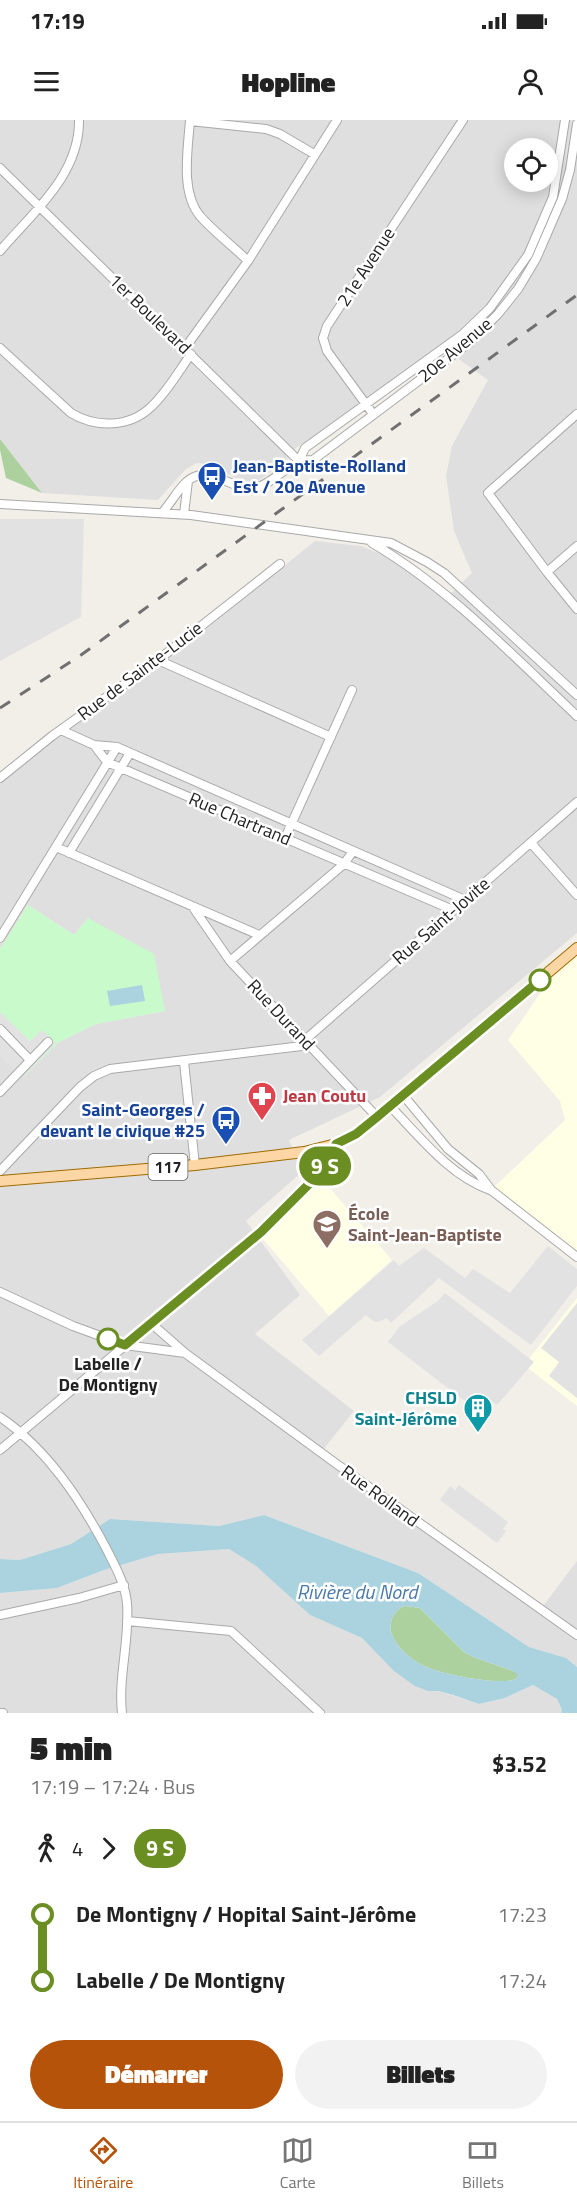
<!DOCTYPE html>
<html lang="fr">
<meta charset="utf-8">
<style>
:root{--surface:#fff;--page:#f2f2f2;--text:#222;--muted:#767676;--line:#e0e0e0;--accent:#b45309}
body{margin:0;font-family:"Titillium Web",sans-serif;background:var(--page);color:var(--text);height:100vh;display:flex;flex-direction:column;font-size:22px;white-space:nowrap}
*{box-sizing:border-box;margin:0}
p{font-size:20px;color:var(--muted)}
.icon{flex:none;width:33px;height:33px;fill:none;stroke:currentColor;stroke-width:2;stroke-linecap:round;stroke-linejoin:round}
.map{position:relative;height:1593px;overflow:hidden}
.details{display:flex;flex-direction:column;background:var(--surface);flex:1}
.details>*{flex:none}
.badge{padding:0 12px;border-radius:20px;font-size:21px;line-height:39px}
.buttons{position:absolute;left:504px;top:18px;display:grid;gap:12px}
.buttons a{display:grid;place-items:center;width:54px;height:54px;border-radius:50%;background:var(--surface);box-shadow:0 3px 15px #0003;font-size:30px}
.map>.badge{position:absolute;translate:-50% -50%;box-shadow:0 0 0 3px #fff}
.legs{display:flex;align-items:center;gap:9px;height:66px;padding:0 30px;font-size:20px}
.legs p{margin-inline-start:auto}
.head{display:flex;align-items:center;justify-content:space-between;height:102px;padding:0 30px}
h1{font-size:33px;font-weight:800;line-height:45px}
.button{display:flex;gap:12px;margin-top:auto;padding:12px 30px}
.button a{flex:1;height:69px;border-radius:36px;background:var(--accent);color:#fff;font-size:24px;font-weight:800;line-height:69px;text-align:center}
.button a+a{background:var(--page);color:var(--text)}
ul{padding:0 30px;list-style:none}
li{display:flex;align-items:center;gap:21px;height:66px;font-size:22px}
li i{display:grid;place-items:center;width:9px;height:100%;margin:0 8px;background:currentColor}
li i::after{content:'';width:15px;height:15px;margin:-8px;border:4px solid;border-radius:50%;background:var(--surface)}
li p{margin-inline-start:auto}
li:first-child i{background:linear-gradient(#0000 50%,currentColor 0)}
li:last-child i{background:linear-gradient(currentColor 50%,#0000 0)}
.status{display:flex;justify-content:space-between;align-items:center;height:42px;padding:0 30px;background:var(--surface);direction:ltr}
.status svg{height:16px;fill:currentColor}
header{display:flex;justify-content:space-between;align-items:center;height:78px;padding:0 30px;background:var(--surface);font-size:27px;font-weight:800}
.tab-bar{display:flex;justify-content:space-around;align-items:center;height:84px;border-top:2px solid var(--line);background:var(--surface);font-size:16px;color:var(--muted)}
.tab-bar a{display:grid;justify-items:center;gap:3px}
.tab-bar .on{color:var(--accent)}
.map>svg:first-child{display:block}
</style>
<div class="status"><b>17:19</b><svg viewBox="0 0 49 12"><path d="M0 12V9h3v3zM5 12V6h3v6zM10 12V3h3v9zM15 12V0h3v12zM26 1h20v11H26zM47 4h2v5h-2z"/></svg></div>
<header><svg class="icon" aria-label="menu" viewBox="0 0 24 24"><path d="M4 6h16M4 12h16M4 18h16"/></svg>Hopline<svg class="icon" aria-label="person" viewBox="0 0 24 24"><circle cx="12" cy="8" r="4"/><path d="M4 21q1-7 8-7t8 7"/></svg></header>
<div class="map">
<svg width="577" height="1593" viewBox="0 0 577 1593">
<rect width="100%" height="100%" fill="#f2efe9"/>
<!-- residential -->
<path fill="#e0dfdf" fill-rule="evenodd" d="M0,0H577V813L380,977L289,1020L302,1052L246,1101L300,1175L255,1214L354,1291L322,1331L540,1490L577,1441V1547L566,1538L529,1527L418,1453L264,1395L219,1406L110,1399L71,1424L20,1440L0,1439V935L23,957L59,922L96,904L165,891L88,798L74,815L28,785L0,829V657L165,535L206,509L315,421L361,426L383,435L420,459L445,479L472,453L454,411L446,356L452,326L488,260L442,227L296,328L284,342L261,359L250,362L237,359L214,345L197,343L186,349L158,380L42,373L0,319ZM514,28H548V62H514Z
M229,1429L256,1446L310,1495L362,1518L376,1531L428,1571H438L479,1584L505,1578L533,1565L557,1579L562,1590L561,1593H0V1473L57,1468L104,1450L158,1434Z"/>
<!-- education -->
<path fill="#ffffe5" d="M577,828V1137L491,1070L565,1000L560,981L508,920L564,839Z
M321,1058L392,1140L329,1196L263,1119Z
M577,1178V1286L524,1245Z"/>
<!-- forest -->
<path fill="#add19e" d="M0,319L42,373L6,358L0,330Z
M405,1486L420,1488L464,1532L473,1537L513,1551L519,1554L516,1559C499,1566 439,1554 422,1545C408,1538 387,1519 391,1503C392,1495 397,1489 405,1486Z"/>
<!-- park -->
<path fill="#c8facc" d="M28,785L74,815L88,798L154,834L165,891L96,904L59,922L22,958L0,934V829Z"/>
<!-- parking -->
<path fill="#e2e2e2" d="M0,399H84L81,497L0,541Z
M0,892L30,921L42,910L56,923L22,958L0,936Z
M548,1126L577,1149V1166L531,1225L439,1158L391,1203L387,1198L378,1202L373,1201L366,1195L319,1236L302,1220L394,1140L399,1146L424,1128L465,1158L473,1149L510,1173Z
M445,1173L534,1242L497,1285L485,1276L474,1273L466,1282L388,1222L399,1207L438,1181Z
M577,1183V1278L549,1256L559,1242L541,1228Z
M459,1365L508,1402L503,1409L506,1411L497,1423L440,1380L450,1366L455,1370Z"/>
<!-- water -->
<path fill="#aad3df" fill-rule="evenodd" d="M142,865L145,881L110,886L107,871Z
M264,1395L418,1453L529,1527L566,1538L577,1547V1593H561L562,1590L557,1579L533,1565L505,1578L479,1584L453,1575L438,1571H428L415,1566L394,1551L362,1518L310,1495L256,1446L229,1429L158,1434L104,1450L57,1468L0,1473V1439L20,1440L71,1424L110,1399L219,1406ZM405,1486L420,1488L464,1532L473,1537L513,1551L518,1555L516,1559C499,1566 439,1554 422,1545C408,1538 387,1519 391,1503C392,1495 397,1489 405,1486Z"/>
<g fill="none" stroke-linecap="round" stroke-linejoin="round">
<!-- minor casing -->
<g stroke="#a9a9a9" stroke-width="10">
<path id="minor" d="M190,0C188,29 180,72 200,96C214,112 233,126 248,141
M190,1L266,9L280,14L314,34
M0,48L299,341
M0,131C32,93 80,55 79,0
M0,228L71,293C96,308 130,308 152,286C167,272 179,251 191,234
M185,228L248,141L337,0
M373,294L327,231L323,218L327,206L463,0
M577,294L488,373L547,452L577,489
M299,341L305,328L463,214L490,188L528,135L553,77L565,0
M0,384L191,395L391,423L427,442L444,453L577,575
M163,392C188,360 189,344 233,364C240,367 248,370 255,368C272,364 283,348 299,342C303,340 309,340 313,340L469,223L498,194L518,169L536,139L562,79L570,50L577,4
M184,394L188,361
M372,423C449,468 512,535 577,596
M547,452L577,426
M158,540L331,617
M61,610L94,625L117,627L465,780
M94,625L107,642L453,790
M0,658L52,616L158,540L280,444
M285,718L352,570
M531,723L577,775
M56,727L259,815
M69,733L130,633
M192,786L230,841L377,997
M0,818L117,627
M230,841L344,744L353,731
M0,909L30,940
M305,920L577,682
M184,942L195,1045
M0,972L48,922
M403,975L448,1029L479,1054L491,1070L577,1137
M390,986C420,1017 449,1055 490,1070
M0,1051L80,967L94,956L110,949L310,925
M0,1172L73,1206L125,1225L185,1233L338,1345L577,1515
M152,1204L185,1233
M0,1297C47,1329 80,1379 106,1428C115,1446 125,1463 127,1483C130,1520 118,1556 122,1593
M0,1330L261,1112L318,1055L329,1041L336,1024
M0,1495L79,1478L124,1465
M127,1501L231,1511L320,1593
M0,1593H3"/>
</g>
<!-- major casing -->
<g stroke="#a06b00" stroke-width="12">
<path id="major" d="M0,1061L195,1045L304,1032L336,1024L356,1014L390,986L577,828"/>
</g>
<!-- minor -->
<use href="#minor" stroke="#fff" stroke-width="8"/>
<!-- major -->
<use href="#major" stroke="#fcd6a4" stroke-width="10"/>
<!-- rail -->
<path stroke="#707070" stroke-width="3" stroke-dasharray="12 12" stroke-linecap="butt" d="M0,588L81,535L577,175"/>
</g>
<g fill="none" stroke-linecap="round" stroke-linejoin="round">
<!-- line-1 casing -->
<g stroke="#fff" stroke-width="14">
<path id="line-1" d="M108,1219L125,1225L261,1112L318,1055L329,1041L336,1024L356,1014L377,997L540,860"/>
</g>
<!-- line-1 -->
<use href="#line-1" stroke="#6b8e23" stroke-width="9"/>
</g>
<!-- icons -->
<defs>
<g id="bus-pin" transform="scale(1.5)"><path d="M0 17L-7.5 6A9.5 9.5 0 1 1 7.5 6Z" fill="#1a4fb4" stroke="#fff"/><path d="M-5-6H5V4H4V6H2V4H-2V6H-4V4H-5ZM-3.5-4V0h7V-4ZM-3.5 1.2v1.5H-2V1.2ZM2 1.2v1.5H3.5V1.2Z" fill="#fff"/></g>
<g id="pharmacy-pin" transform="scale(1.5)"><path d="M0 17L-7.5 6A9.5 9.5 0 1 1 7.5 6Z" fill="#e0444e" stroke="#fff"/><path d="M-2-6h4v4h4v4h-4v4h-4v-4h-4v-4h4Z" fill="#fff"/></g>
<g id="school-pin" transform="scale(1.5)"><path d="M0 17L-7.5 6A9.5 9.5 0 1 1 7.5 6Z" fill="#8d6e63" stroke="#fff"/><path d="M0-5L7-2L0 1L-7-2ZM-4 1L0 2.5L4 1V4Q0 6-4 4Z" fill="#fff"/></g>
<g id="building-pin" transform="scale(1.5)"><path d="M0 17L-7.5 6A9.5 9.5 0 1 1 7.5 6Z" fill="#0f9aa8" stroke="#fff"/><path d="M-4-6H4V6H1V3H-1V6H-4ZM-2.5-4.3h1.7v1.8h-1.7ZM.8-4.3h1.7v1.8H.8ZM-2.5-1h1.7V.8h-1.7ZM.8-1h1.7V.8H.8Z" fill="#fff"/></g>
</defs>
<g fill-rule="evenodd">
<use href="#bus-pin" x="212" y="356"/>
<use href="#pharmacy-pin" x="262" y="976"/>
<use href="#bus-pin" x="226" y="1000"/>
<use href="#school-pin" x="327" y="1104"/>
<use href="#building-pin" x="478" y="1288"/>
</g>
<!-- markers -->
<g fill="#fff" stroke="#6b8e23" stroke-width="3">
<circle cx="540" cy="860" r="10"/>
<circle cx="108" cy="1219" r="10"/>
</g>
<g text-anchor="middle" stroke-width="5" stroke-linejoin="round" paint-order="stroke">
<!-- shield labels -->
<rect fill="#fff" stroke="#646464" stroke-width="1.5" x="148.5" y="1034" width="39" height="26" rx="4.5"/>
<g font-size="16" font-weight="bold" fill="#222">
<text x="168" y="1053">117</text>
</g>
<!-- street labels -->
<g font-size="18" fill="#222" stroke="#fff">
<text transform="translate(366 147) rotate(-57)" y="6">21e Avenue</text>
<text transform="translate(150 194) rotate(44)" y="6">1er Boulevard</text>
<text transform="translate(455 230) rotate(-40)" y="6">20e Avenue</text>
<text transform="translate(140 551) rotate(-37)" y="6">Rue de Sainte-Lucie</text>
<text transform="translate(240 699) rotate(23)" y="6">Rue Chartrand</text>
<text transform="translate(441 801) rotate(-41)" y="6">Rue Saint-Jovite</text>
<text transform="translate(281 895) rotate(47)" y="6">Rue Durand</text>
<text transform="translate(380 1376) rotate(36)" y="6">Rue Rolland</text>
</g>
<!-- transit labels -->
<g font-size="18" font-weight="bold" fill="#164399" stroke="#fff" text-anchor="start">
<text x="233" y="352">Jean-Baptiste-Rolland<tspan x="233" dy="21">Est / 20e Avenue</tspan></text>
<text x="205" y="996" text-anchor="end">Saint-Georges /<tspan x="205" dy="21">devant le civique #25</tspan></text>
</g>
<!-- health labels -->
<g font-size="18" font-weight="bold" fill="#be3a42" stroke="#fff" text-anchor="start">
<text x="283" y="982">Jean Coutu</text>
</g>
<!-- education labels -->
<g font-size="18" font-weight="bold" fill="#785e54" stroke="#fff" text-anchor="start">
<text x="348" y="1100">École<tspan x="348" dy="21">Saint-Jean-Baptiste</tspan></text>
</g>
<!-- stop labels -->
<g font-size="18" font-weight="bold" fill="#222" stroke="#fff">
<text x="108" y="1250">Labelle /<tspan x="108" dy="21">De Montigny</tspan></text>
</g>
<!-- culture labels -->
<g font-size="18" font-weight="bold" fill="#0d838f" stroke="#fff" text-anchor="end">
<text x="457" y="1284">CHSLD<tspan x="457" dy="21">Saint-Jérôme</tspan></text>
</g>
<!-- water labels -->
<g font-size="20" font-style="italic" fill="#4a7aab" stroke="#fff">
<text x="357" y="1479">Rivière du Nord</text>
</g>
</g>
</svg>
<div class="buttons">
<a><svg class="icon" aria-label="locate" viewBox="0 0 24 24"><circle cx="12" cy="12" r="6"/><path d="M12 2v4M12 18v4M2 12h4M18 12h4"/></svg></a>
</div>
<b class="badge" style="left:325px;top:1046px;background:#6b8e23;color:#fff">9 S</b>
</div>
<section class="details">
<div class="head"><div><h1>5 min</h1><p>17:19 – 17:24 · Bus</p></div><b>$3.52</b></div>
<div class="legs"><svg class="icon" aria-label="walk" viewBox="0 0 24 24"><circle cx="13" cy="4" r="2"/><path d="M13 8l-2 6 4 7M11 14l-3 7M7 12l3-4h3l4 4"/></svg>4<svg class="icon" aria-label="forward" viewBox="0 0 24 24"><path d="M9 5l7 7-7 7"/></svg><b class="badge" style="background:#6b8e23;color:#fff">9 S</b></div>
<ul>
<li><i style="color:#6b8e23"></i><b>De Montigny / Hopital Saint-Jérôme</b><p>17:23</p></li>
<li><i style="color:#6b8e23"></i><b>Labelle / De Montigny</b><p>17:24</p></li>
</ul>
<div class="button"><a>Démarrer</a><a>Billets</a></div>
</section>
<nav class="tab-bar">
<a class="on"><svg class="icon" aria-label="directions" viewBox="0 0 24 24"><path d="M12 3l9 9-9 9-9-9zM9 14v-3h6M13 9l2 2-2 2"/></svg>Itinéraire</a>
<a><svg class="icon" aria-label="map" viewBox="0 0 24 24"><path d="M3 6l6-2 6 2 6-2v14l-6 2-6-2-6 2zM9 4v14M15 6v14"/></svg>Carte</a>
<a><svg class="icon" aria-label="tickets" viewBox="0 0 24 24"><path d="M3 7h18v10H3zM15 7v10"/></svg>Billets</a>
</nav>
